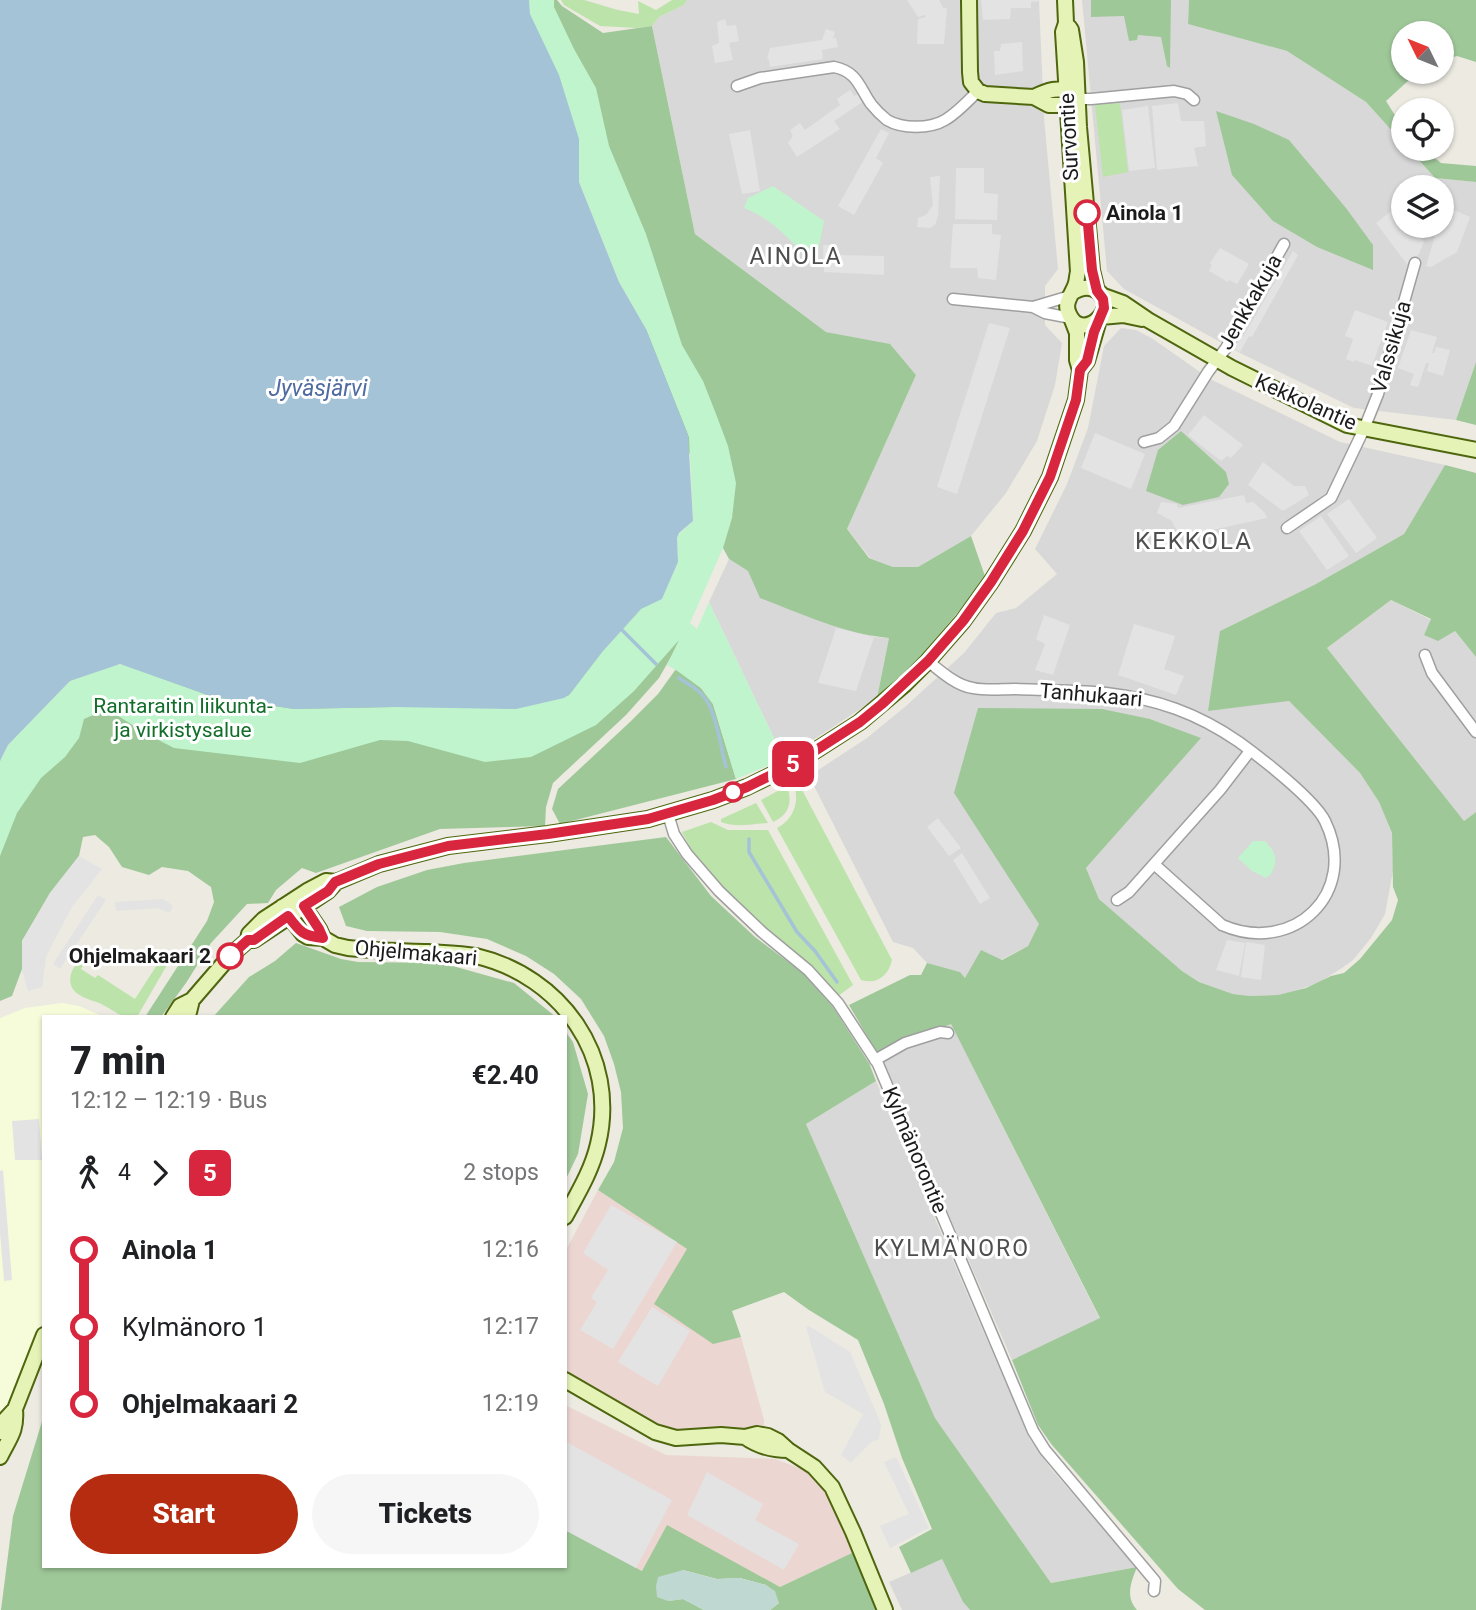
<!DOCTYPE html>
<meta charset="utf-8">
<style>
:root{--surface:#fff;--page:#f6f6f6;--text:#202124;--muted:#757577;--accent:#b62c10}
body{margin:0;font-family:Roboto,sans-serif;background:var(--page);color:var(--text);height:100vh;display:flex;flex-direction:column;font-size:26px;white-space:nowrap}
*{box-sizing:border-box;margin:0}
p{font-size:23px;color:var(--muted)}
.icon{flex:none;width:38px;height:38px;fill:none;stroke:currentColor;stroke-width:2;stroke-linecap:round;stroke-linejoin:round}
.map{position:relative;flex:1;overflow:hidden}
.drawer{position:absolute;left:42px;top:1015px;width:525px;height:553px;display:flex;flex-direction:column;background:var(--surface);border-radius:0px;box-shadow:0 2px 5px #0004}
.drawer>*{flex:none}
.badge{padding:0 14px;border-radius:10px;font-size:24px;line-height:46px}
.needle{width:46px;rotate:313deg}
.tools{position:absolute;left:1391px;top:21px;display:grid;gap:14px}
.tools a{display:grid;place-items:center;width:63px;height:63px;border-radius:50%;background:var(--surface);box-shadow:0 2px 5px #0004;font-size:35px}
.map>.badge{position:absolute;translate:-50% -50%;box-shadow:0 0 0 4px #fff}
.legs{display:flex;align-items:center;gap:10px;height:77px;padding:0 28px;font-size:23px}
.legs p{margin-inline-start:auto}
.headline{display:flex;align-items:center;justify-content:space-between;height:119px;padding:0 28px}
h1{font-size:38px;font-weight:800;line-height:52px}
.primary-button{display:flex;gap:14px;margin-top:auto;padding:14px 28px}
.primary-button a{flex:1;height:80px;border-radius:42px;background:var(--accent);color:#fff;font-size:28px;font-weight:800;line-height:80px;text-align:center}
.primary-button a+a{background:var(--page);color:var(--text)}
ul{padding:0 28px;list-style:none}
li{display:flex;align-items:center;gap:24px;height:77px;font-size:26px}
li i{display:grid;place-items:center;width:10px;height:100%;margin:0 9px;background:currentColor}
li i::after{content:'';width:18px;height:18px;margin:-9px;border:5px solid;border-radius:50%;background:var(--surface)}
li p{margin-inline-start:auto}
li:first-child i{background:linear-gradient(#0000 50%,currentColor 0)}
li:last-child i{background:linear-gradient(currentColor 50%,#0000 0)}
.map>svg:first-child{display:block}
</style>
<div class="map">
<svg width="1476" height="1610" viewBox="0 0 1476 1610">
<rect width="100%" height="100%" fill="#eceae1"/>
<!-- residential -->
<path fill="#d9d8d8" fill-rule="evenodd" d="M687,0H1039L1044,118L1058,269L1045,286V325L1062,343L1055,385L1037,441L1006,493L971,536L918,567H893L870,558L847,529L916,375L890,345L826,332L695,234L652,26L659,17L684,5Z
M1082,0H1189L1188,24L1287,51L1366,102L1403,143L1404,149H1409L1435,178L1476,182V362L1456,420L1354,408L1242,354L1124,289L1107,271ZM1404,187H1442V226H1404Z
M1121,328L1136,330L1153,339L1210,379L1340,442L1445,465L1404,534L1314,585L1220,631L1360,773L1379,802L1392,833L1393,871L1385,914L1371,938L1353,960L1342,968L1318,983L1292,992L1278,995L1250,996L1233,994L1199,982L1182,971L1099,899L1086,868L1200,738L1150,719L954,793L1040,923L1028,946L965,978L960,972L932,965L927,963L913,948L893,942L809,776L867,738L906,706L964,653L996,613L1016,608L1057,574L1035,549L1067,484L1088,428L1104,346Z
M729,559L748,571L874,637L889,638L877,698L784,759L709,602Z
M1391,600L1431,620L1424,635L1455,631L1476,657V812L1464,821L1327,648Z
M951,1024L1100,1319L1012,1360L897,1095L877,1053Z
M876,1081L1029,1438L1051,1469L1137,1567L1051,1583L935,1418L806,1124Z
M942,1559L963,1602L970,1610H902L889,1582Z"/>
<!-- commercial -->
<path fill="#ecd6d1" d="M598,1190L687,1249L713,1343L741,1337L764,1420V1432L745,1428L685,1433L670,1430L652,1423L565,1373V1252Z
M565,1405L666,1455L775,1459L807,1471L829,1497L854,1552L780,1587L667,1526L643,1571L636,1568L565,1530Z"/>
<!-- education -->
<path fill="#f6fcda" d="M62,1003L79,1006L104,1017H44V1319L0,1424V1018L25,1008Z"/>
<!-- grass -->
<path fill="#bce3aa" d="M561,0H584L618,10L639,14L638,1L656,10L672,0H687L684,5L659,17L652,26L636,28L600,26L564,5Z
M1120,103L1128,172L1103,177L1095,105Z
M787,786C793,802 789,815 773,822L761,800Z
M800,786L892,960C889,975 877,985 861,980L777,828C792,821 799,804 795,789Z
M756,803L768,823C752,824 736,828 721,822V819Z
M711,822L728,830H768L853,985L838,996L722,887L692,851L682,832Z
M164,954L171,958L137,1017C118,1017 120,1014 105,1006C97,1001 86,1000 78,994C65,985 70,969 80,960L85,962L81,969L95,978L98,975L135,999Z"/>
<!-- forest -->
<path fill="#9fc899" d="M529,0H557L562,6L603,33L652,26L695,234L826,332L890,344L916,375L847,529L869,558L893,567H918L971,536L986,579L921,656L877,698L889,638C844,634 802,614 760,598L748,571L729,559L723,548Z
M1091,0H1171L1170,68L1167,66L1161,37L1138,35L1137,40L1129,41L1124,16L1091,17Z
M1189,0H1476V62L1457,56L1442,60V33H1404V72H1414L1409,80L1386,101L1403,128V143L1366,102L1287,51L1188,24Z
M1216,111L1254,124L1289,140L1346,208L1373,245V270L1317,247L1273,221L1232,175Z
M1409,149H1424L1441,163L1476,166V182L1435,178Z
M1476,362V425L1456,420Z
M1181,431L1226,472L1229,484L1219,497L1183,505L1146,491L1158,450Z
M1445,465L1476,473V657L1455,631L1438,641L1424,635L1431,619L1391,600L1327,648L1464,821L1476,812V1610H1205L1178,1589L1052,1445L1038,1425L1012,1360L1100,1318L951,1024L877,1053L849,1005L910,975H921L927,963L960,972L965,978L981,950L1002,960L1028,946L1039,924L954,793L978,708L1102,709L1150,719L1201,738L1086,868L1099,899L1182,971L1199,982L1233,994L1250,996L1278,995L1306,988L1331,976L1344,973L1360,959L1392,920L1398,900L1393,887L1392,833L1379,802L1360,773L1289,701L1208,711L1220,631L1314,585L1404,534Z
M644,606L684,634L659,678L626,715L553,783L546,807L545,826L440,829L316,873L302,868L276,890L268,903L247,904L211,943L186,983L161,1017H145L207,921L214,902L211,887L188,871L162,867L149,875L122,867L109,847L95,835L83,837L79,856L50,893L22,941V969L12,996L0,1001V761L70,681L602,652Z
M676,669L701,688L713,704L736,779L560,824L552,809L558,789L630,722L658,694Z
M666,837L711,896L755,937L803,973L833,1007L869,1063L876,1081L806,1124L935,1418L1051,1583L1137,1567C1131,1582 1125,1597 1137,1610H970L963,1602L942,1559L911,1573L899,1547L932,1529L902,1458L884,1404L858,1340L809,1310L784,1292L732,1311L741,1337L713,1344L654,1304L687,1249L598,1190L614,1162L623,1128L621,1092L614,1064L604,1036L581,999L554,974L526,956L487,939L440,932L367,931L346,926L339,907L377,887L427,870L464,863Z
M296,943L341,959L358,962L442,963L514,983L556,1017H213L249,977L275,961Z
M565,1031L573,1042L588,1094L578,1154L565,1181Z
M44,1415V1566H565V1530L642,1571L667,1525L780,1587L854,1552L877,1610H770L779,1603L766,1585L740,1578L717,1579L683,1570L668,1601L683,1599L704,1610H1L13,1516Z"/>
<!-- wetland -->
<path fill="#bfd8d1" d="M683,1570L716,1579L739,1578L766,1585L775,1591L779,1603L770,1610H704L683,1599L668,1601L657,1597L656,1586L658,1577Z"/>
<!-- park -->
<path fill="#c0f4cd" d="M529,0H554V7L574,49L596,88L609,146L646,234L682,345L703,381L716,414L728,446L736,483L732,518L723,548L690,623L697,629L709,602L784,759L736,779L713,704L701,688L676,670L667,665L679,640L634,691L596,725L531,757L485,762L408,741L380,740L300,763L174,748L143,732L117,715L102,711L84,719L79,738L65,757L41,778L17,813L0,856V761L8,745L70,681L115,665H125L213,697L294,709L394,707L568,696L602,652L644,606L662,599L678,562L677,539L679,534L693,521L689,437L646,329L619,282L579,182L530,14Z
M773,186L824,221L818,251L808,258C787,237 772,219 744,208L748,198Z
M1253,841H1265C1276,854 1279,858 1271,874L1266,878L1252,871L1238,858Z"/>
<!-- parking -->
<path fill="#e3e3e3" d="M907,0H939L943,8H947L944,44H917L918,19L926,17L925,15L918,17Z
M981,0H1040V1L1031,2V8H1011L1010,19L983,20Z
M725,19L727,26L736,25L739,41L729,43L733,60L715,63L712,46L719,43L717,22Z
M826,29L835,32L833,38H836L838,47L822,50L823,59L770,67L769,59H767L770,48L822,40Z
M1022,42L1023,71L995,75L994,51H1000L1001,44Z
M850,90L854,96L859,94L864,101L834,121L840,129L797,157L788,143L793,136L790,130L800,123L805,130L840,105L837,99Z
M1178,103L1181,121H1204L1206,146L1194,148L1198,166L1157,170L1152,106Z
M1148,106L1155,168L1129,171L1122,110Z
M881,129L889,133L876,158L883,163L854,215L838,206Z
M750,130L760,191L742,194L729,134Z
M956,168H984V193L998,194L997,220L955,219Z
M940,176L938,216L935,225L930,228L917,227L918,218L926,215L933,205L930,177Z
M1444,206L1470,217L1457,252L1431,267L1426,266L1438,226H1442V214Z
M1399,207L1403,213L1404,226H1412L1424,242L1419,254L1407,264L1376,223L1394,209L1395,211Z
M953,224H992V234L1001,235L996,280L978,278L977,268H950Z
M823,245H836L837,255L884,256V275L824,272Z
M1220,248L1249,264L1237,284L1229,280L1228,282L1209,271L1212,265L1210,263Z
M1293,251L1298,255L1252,337L1249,336L1240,352L1234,348L1238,334L1243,337Z
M1355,310L1388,322L1372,366L1355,360L1354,362L1346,359L1353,339L1345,336Z
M989,323L1010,328L957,494L937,487Z
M1411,330L1437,337L1432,353H1434L1436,347L1450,350L1443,376L1427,371L1429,363H1426L1418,387L1410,385L1414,374L1398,368Z
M1204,415L1243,445L1231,458L1227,456L1221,461L1188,435Z
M1095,433L1145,454L1131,489L1081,468Z
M1263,462L1294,486H1305L1309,495L1283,511L1248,485Z
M1244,495L1246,503L1253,502L1265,513L1267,518L1189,535L1187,533L1179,535L1172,521L1157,513L1161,502L1177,504L1178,508Z
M1349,499L1377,538L1356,553L1327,514Z
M1321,516L1349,556L1327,570L1299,531Z
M1044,615L1070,625L1053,675L1035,670L1045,644L1036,639Z
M1134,624L1175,636L1164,669L1184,676L1176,695L1118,675Z
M836,628L874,637L856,691L818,683Z
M938,818L961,848L949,856L927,827Z
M962,853L990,898L980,904L953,860Z
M79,856L102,869L72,907L55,939L46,957L42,987L28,991L22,969V941L50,893Z
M98,895L106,900L60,969L53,964Z
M163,899L173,906L169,913L158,908L116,911L115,902Z
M1227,940L1245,943L1239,976L1216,970Z
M1246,942L1265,945L1261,980L1241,977Z
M39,1119L42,1160H15L12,1121Z
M3,1170L12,1280L4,1281L0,1233V1171Z
M611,1205L677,1242L613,1349L580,1330L597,1302L591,1298L608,1270L583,1253Z
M652,1307L690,1331L658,1386L618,1362Z
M809,1326L850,1352L881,1424L879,1439L871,1442L851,1463L841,1455L863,1414L825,1392L806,1327Z
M565,1441L672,1500L636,1568L565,1530Z
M896,1457L929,1528L890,1548L880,1526L909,1514L884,1462Z
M707,1472L763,1504L755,1520L799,1544L784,1570L687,1515Z"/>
<!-- water -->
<path fill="#a4c3d6" d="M0,0H529L530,14L559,75L579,139V182L619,282L646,329L688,435L693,521L679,533L677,538L678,562L662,599L641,609L602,652L570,694L564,698L516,709L394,707L294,709L213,697L120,664L70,681L8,745L0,761Z"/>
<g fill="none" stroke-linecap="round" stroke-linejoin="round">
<!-- stream -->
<path stroke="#a4c3d6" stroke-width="3.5" d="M622,630L656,664
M679,678C688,684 699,689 705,698C716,713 721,748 726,767
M749,839V852L797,932L815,951L837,982"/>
<!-- street casing -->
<g stroke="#9f9f9f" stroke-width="13">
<path id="street" d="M737,86L760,78L834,67C858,72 859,87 871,104C875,109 882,116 887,120C902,129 930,129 945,120C957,113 968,101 978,91
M1078,99H1091L1174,91L1187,94L1194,100
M953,299L1033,307L1045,313L1071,318
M1033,307L1070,296
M1144,442L1159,438L1174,426L1208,372L1226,348L1284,244
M1287,528L1331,498L1364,429L1378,394L1415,263
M1425,655L1432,673L1476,732
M928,661C940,671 957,686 973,688C986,691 1002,689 1015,689C1045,690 1076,690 1106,693C1157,699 1197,713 1239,742C1261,758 1314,799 1325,821C1360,893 1293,956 1222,925L1154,864
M668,814L674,834L687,854L719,891L762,932L808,970L838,1003L878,1064L1033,1431L1045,1450L1155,1581L1154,1591
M1117,900L1129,892L1220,790L1250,751
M875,1060L905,1043L940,1032L948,1033"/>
</g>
<!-- secondary casing -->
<g stroke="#4e660d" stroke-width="18">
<path id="secondary" d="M969,0L970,72L971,82L978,91L985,94L1034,97L1049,105H1067L1075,101
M1065,0L1066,23L1063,32L1078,272C1077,275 1077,279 1076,283C1073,294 1063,302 1069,314C1083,346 1126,302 1093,289C1085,286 1078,289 1072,293
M1069,27L1071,30L1076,62L1079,127L1092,270L1097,291
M1034,97C1046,91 1060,85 1072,94
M1101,295L1123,303L1148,320L1232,368L1347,425L1476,450
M1101,317L1123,315L1142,319
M1080,370L1087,361L1099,320
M300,901L319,929L323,938
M282,907L303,934L308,937L323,938L335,945L348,948C375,951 401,951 428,952C444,953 460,953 476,956C561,976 619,1056 598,1144C592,1170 578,1193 565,1217
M248,940L249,934L264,919L307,891L326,881L336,882L379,864L448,846L548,834L648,819L713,800L747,787L796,763L860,722L905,684L928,661L963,621L991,582L1023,531L1050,477L1076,400L1080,370L1077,360V333L1072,320
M173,1017L180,1006L192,1000L230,956L248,940H254L328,891L336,882
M186,1017L189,1012L192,1000
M565,1380L655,1432L676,1438L721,1435L745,1437L757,1434L768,1436L778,1441L788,1450L814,1467L832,1487L853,1532L885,1610
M0,1432L3,1422L15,1409L44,1335
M745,1437C759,1447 772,1450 788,1450
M0,1457C9,1438 17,1432 15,1409"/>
</g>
<!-- street -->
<use href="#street" stroke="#fff" stroke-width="10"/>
<!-- secondary -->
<use href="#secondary" stroke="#e6f3b7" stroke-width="14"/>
</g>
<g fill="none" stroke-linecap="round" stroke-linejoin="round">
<!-- line-1 casing -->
<g stroke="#fff" stroke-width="16">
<path id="line-1" d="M230,956L248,940H254L288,916C300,932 303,936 323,938L319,929L304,906L328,891L335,882L379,864L448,846L548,834L648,819L713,800L747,787L796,763L860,722L882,704L928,661L963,621L991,582L1023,531L1050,477L1076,400L1080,370L1087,361L1094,332L1104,308L1103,299L1097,291L1092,270L1087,213"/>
</g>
<!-- line-1 -->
<use href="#line-1" stroke="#d7263d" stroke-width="10"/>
</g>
<!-- markers -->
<g fill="#fff" stroke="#d7263d" stroke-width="3.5">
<circle cx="1087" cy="213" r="12"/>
<circle cx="733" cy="792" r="9"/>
<circle cx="230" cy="956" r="12"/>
</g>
<g text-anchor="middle" stroke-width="6" stroke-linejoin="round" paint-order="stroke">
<!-- street labels -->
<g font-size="21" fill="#1b1b1b" stroke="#fff">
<text transform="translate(1069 137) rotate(-93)" y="7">Survontie</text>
<text transform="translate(1250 302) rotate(-60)" y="7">Jenkkakuja</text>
<text transform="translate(1391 347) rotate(-74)" y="7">Valssikuja</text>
<text transform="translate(1306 402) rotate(24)" y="7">Kekkolantie</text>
<text transform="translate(1091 695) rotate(5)" y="7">Tanhukaari</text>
<text transform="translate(416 953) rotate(5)" y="7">Ohjelmakaari</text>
<text transform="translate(915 1150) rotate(67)" y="7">Kylmänorontie</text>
</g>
<!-- stop labels -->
<g font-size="21" font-weight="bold" fill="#1b1b1b" stroke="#fff" text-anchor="start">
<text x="1106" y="220">Ainola 1</text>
<text x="211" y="963" text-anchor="end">Ohjelmakaari 2</text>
</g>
<!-- park labels -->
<g font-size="21" fill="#136e2a" stroke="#fff">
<text x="183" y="713">Rantaraitin liikunta-<tspan x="183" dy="24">ja virkistysalue</tspan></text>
</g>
<!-- neighbourhood labels -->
<g font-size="23" letter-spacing="2" fill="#4e4e4e" stroke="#fff">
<text x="796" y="264">AINOLA</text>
<text x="952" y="1256">KYLMÄNORO</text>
</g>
<!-- water labels -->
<g font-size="23" font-style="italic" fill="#506ba1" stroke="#fff">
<text x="318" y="396">Jyväsjärvi</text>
</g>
<!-- quarter labels -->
<g font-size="24" letter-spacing="2" fill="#4e4e4e" stroke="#fff">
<text x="1194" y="549">KEKKOLA</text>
</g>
</g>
</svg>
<div class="tools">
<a><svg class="needle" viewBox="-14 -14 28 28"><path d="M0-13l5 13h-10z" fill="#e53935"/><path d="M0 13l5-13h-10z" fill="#757577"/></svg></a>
<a><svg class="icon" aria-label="locate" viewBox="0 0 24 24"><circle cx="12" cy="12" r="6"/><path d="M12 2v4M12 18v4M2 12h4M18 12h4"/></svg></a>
<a><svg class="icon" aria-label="layers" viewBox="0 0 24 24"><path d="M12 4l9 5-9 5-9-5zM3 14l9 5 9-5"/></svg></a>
</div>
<b class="badge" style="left:793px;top:764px;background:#d7263d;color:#fff">5</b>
<section class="drawer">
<div class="headline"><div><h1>7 min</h1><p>12:12 – 12:19 · Bus</p></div><b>€2.40</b></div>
<div class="legs"><svg class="icon" aria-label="walk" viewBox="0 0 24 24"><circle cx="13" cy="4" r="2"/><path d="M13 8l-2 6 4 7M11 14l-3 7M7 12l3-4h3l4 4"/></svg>4<svg class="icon" aria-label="forward" viewBox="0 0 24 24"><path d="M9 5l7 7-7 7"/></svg><b class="badge" style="background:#d7263d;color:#fff">5</b><p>2 stops</p></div>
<ul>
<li><i style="color:#d7263d"></i><b>Ainola 1</b><p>12:16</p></li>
<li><i style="color:#d7263d"></i><span>Kylmänoro 1</span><p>12:17</p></li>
<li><i style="color:#d7263d"></i><b>Ohjelmakaari 2</b><p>12:19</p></li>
</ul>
<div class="primary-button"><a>Start</a><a>Tickets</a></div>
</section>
</div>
